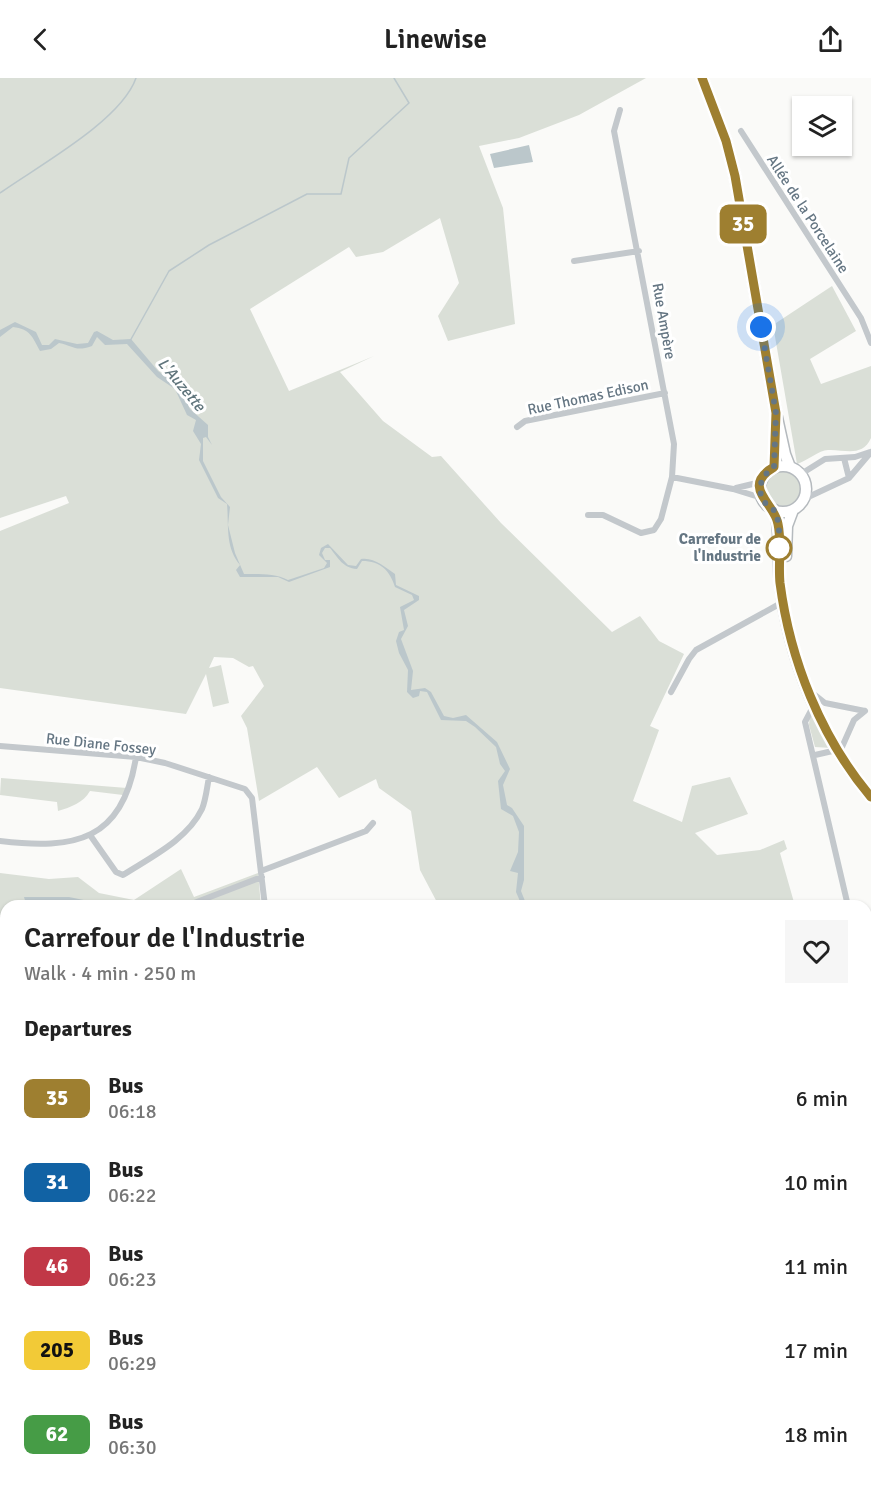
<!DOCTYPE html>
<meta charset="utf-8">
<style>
:root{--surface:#fff;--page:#f6f6f6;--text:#222;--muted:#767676}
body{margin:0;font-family:Signika,sans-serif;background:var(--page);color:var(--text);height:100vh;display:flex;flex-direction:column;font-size:22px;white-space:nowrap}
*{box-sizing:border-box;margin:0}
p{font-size:20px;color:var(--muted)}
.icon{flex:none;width:33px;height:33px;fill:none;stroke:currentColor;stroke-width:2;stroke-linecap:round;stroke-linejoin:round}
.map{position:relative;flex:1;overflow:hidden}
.details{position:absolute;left:0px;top:822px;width:872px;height:590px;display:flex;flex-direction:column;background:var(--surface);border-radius:18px 18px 0 0;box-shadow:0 2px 4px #0004}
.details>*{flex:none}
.badge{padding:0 12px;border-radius:9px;font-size:21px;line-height:39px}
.fabs{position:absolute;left:792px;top:18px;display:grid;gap:12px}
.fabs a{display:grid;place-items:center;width:60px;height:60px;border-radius:0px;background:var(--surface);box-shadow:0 2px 4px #0004;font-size:30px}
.you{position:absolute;width:30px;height:30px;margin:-15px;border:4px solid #fff;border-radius:50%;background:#1a73e8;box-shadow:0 0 0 9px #1a73e833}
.map>.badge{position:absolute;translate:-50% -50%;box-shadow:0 0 0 3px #fff}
h2{padding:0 24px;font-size:22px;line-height:54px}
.round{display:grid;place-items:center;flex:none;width:63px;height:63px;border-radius:0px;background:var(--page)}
.summary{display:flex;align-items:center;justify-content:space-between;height:102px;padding:0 24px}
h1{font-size:28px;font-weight:600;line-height:45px}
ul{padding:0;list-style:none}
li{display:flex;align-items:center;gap:18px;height:84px;padding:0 24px}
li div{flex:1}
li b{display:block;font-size:22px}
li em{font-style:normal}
li .badge{min-width:66px;font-weight:700;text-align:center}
header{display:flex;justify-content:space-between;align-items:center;height:78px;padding:0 24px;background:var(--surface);font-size:27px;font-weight:600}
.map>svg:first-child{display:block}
</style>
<header><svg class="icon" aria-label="back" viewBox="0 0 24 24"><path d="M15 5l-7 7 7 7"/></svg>Linewise<svg class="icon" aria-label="share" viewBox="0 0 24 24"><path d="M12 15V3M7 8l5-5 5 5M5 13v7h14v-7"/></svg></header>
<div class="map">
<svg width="871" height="1411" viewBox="0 0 871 1411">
<rect width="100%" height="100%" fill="#fafaf8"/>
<!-- green -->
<path fill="#dadfd7" d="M0,0H646L579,37L519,60L479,68L503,130L515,246L448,263L438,238L459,205L440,140L383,174L356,179L349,169L250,231L289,313L374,278L340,294L383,343L432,379L441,378L501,445L612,554L640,538L659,563L684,576L650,648L659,652L633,723L682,744L692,708L730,699L748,736L695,755L717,777L760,772L784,762L787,771L780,775L795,828H439L420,792L411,733L379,710L376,701L339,720L317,689L259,723L247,650L241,638L264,608L253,588L249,589L233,580L214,579L209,590L221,587L229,625L213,629L206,596L186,636L0,610V453L69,425L66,418L0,440Z
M832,208L856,253L810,281L821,306L871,288V360C862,380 844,371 828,372C819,372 807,383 797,386L773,247Z
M765 411a18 18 0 1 1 36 0a18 18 0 1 1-36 0Z
M810,636L814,637L831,670L815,669L809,647Z
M1,700L127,710L123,717L90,713C83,725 71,729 58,733L57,724L0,717Z
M181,791L194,819L258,795L261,828H6V837H0V795L49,801L78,799L99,815L134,822Z
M866,942H871V1289L866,1282Z
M6,1334L8,1411H0V1335Z"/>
<!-- water -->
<path fill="#bbc7cb" d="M529,67L533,84L494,90L490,76Z
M15,244L36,254L42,267H49L55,261L77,266L88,265L94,254L97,253L113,262L131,261L158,293L180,309L190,331L208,347V359L212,367L206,359L203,360V383L221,419L230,429L228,447L235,475L244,496C259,496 275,495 288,502L324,490L327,485L319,477L321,470L328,466L348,487L356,488L361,481C374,479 385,489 395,496L396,507L419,518V522L404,532L408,548L401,561L413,593L411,612L425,610L431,614L444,638L453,640L466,637L497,664L510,691L503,707L507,727L512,730L524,748V802L521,813L527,828H522L516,814L518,795L510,793L518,774L519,754L513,738L501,731L498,703L505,693L500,686L496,669L475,649L466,643L441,642L427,614L420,613L419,618L413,620L407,614L408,592L399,575L396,563L399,554L404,552L400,529L414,522L412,517L395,509C390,493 381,483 362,483L357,491C343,490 338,480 330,470H325L322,475L325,482H330V489L289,504L278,499H240L236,492L240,487C225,469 229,448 227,426L218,420L199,382L201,366L193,353L196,342L187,337L175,311L157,299L127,266L105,267L97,259L92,268C75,274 74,268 59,265L51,271L40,273C32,258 30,251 13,249L0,259V252Z
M24,819H69L108,827L26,826Z"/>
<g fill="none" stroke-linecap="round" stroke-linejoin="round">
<!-- stream -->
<path stroke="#bbc7cb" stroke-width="1.5" d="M0,115C38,88 121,43 136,0
M130,263L169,193L209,167L307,116H341L349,80L409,25L394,0"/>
<!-- primary casing -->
<g stroke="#b5babe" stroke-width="13">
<path id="primary" d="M702,0L726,63L735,98L776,335L785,376L790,389
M760 411a23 23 0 1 1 46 0a23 23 0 1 1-46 0Z
M774,389L776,353
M775,432C781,456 777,481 780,505C789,582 821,660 871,719
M786,478L787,448L793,432"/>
</g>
<!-- minor -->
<path stroke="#c3c8cc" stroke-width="6" d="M620,32L614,53L674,366L672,399L733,411L762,420
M741,53L861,240L871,265
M574,183L639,173
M517,349L525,343L665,315
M844,380L849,400
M801,396L825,381L855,379L870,374
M736,410L761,404
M804,421L849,400L871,374
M588,437H603L641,455L654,452L661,441L672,399
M671,614L689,581L696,572L783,524
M815,617L825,625L865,633
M814,627L805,644L848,828
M0,668L136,679L165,685L245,711L252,720L265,828
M842,669L854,642L865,633
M815,677L837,672
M90,757L116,794L123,797C151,779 187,762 202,731C206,721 207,709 209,699
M0,763C75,772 123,763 136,679
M261,793L366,753L373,745
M189,827L262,799
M0,860L6,861
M0,962H6
M866,1143L871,1146
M0,1237L6,1238
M866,1327L871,1323
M866,1376L871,1381
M242,1406L244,1411
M313,1406L316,1411
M542,1406L544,1411
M35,1411L36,1406
M100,1411V1406
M168,1411V1406
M375,1411L392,1406"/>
<!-- primary -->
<use href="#primary" stroke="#fff" stroke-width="10"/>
</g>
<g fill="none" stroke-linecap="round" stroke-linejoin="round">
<!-- line casing -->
<g stroke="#fff" stroke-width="14">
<path id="line" d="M702,0L726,63L735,98L776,335L774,389C740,409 775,425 778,446C782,465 778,486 780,505C790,582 821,660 871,719"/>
</g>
<!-- line -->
<use href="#line" stroke="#9e7f30" stroke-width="9"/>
<!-- walk -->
<path stroke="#657683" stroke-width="6" stroke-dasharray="0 10.8" d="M761,249L776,335L774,389C761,397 755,413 766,426C770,430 774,430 776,436C780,447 779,458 779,470"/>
</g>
<!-- markers -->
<circle fill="#fff" stroke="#9e7f30" stroke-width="3" cx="779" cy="470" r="12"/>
<g text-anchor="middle" stroke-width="6" stroke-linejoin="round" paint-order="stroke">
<!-- street labels -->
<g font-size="15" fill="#657683" stroke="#fff">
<text transform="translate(808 136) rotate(57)" y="5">Allée de la Porcelaine</text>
<text transform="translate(664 243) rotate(80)" y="5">Rue Ampère</text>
<text transform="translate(588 319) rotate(-12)" y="5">Rue Thomas Edison</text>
<text transform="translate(101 666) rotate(6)" y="5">Rue Diane Fossey</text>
</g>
<!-- stop labels -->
<g font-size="15" font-weight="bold" fill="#657683" stroke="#fff" text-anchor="end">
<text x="761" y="466">Carrefour de<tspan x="761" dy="17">l'Industrie</tspan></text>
</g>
<!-- water labels -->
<g font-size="16" font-style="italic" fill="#60757c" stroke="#fff">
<text transform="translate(182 306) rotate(50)" y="6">L'Auzette</text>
</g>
</g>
</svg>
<div class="fabs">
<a><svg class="icon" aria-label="layers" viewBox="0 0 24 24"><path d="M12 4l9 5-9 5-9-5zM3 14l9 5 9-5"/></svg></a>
</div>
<div class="you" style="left:761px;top:249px"></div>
<b class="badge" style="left:743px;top:146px;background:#9e7f30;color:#fff">35</b>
<section class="details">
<div class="summary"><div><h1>Carrefour de l'Industrie</h1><p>Walk · 4 min · 250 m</p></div><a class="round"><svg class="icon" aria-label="heart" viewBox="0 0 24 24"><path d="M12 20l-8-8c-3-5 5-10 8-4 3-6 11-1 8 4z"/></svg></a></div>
<h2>Departures</h2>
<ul>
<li><span class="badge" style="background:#9e7f30;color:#fff">35</span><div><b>Bus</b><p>06:18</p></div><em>6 min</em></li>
<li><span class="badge" style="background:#1162a4;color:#fff">31</span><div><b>Bus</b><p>06:22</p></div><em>10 min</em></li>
<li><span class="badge" style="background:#c13847;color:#fff">46</span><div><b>Bus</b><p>06:23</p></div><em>11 min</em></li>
<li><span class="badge" style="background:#f2ca37;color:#111">205</span><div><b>Bus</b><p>06:29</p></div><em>17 min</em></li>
<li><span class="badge" style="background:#469c46;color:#fff">62</span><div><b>Bus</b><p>06:30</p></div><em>18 min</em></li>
</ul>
</section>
</div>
